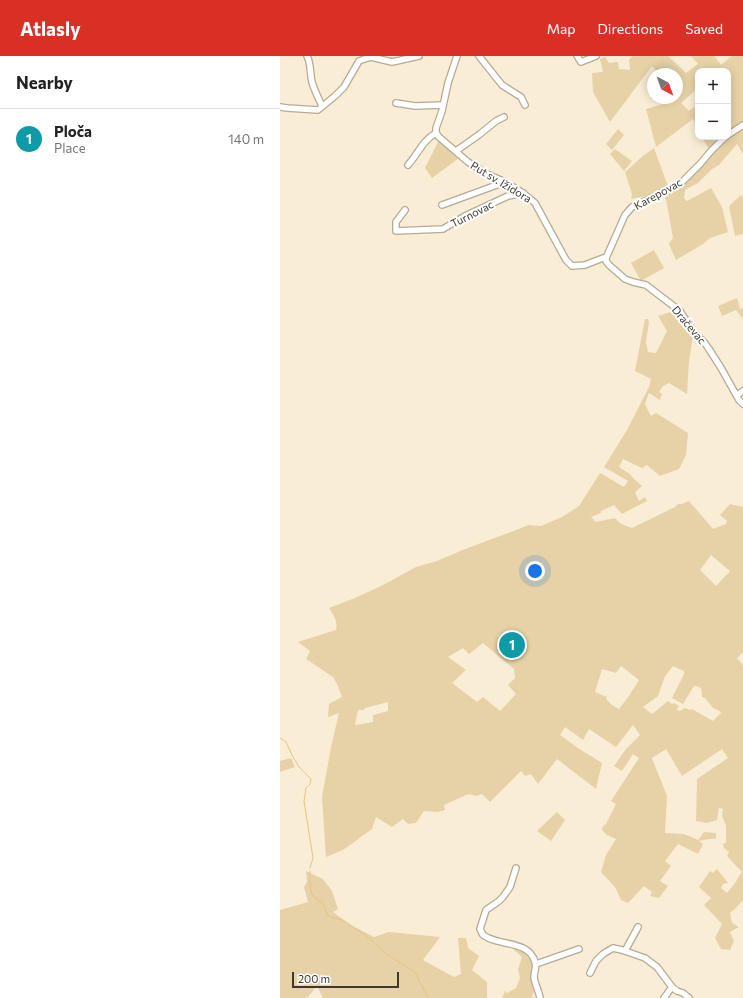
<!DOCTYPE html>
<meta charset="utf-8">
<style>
:root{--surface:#fff;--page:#f2f2f2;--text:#222;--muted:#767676;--line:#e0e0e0;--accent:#d93025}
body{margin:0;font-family:Commissioner,sans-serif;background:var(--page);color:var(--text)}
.controls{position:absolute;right:12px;top:12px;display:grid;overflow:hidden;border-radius:8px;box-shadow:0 2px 10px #0003}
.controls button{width:36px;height:36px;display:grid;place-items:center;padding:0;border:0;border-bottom:1px solid var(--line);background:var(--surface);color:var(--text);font:20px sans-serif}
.compass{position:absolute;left:367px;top:12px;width:36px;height:36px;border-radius:50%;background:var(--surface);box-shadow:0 2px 10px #0003;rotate:139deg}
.scale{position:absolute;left:12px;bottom:10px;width:107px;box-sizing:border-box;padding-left:4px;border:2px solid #3e3930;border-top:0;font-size:11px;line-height:14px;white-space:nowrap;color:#3e3930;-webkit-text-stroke:3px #fff;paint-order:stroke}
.you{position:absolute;left:255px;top:515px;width:14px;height:14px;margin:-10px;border:3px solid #fff;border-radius:50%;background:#1a73e8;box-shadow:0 0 0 6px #1a73e833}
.badge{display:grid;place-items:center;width:26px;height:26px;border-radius:50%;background:var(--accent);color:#fff;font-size:13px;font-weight:700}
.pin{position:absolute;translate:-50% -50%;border:2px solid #fff;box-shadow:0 1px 4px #0006}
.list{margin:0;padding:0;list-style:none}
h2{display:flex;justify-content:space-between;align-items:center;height:52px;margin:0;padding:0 16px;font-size:17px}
h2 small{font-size:13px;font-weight:400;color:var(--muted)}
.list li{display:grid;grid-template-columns:26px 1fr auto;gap:12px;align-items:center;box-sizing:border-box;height:60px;padding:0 16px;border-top:1px solid var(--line)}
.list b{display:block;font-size:15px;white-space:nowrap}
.list p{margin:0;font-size:13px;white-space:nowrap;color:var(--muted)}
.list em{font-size:13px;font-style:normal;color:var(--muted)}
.map{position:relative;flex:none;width:463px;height:942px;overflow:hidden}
header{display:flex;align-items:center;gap:24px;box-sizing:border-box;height:56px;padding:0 20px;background:var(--accent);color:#fff}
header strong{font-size:19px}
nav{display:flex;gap:22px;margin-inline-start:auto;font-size:14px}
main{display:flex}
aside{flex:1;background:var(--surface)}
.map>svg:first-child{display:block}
</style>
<header>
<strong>Atlasly</strong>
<nav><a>Map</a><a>Directions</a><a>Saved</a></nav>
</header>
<main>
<aside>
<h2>Nearby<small></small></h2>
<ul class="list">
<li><span class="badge" style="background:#0f9aa8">1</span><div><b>Ploča</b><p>Place</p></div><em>140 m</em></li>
</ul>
</aside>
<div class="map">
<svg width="463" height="942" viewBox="0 0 463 942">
<rect width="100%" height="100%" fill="#f9edd6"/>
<!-- green -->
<g fill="#e7d2a7" fill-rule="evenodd">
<path d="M352,0H388L406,17L418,8L411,0H434L441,9L452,0H463V67L448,76V15H440V14L438,15H418V32L401,47L409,55L418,48V72L413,63L376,91L366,53L386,47V42H397V18H379L372,10L330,66L313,36L312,17L323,16L320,3L325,1L329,7L338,6L339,13L350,14L349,4Z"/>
<path d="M463,71V88L462,89L463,90V98L457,88L439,109L432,113L418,127L405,134L404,142L407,145L431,132L442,151L448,176L430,182L423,188L396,204L389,188L393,182L386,143L383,139L411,120L421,111L426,104L446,82Z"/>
<path d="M338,73L344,79L332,94L326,88Z"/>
<path d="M422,81H439L437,83L429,93Z"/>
<path d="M159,84L179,102L152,122L145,112Z"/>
<path d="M374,92L388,130L376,138L351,143L352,138L345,116L364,99Z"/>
<path d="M335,93L352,105L344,115L330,98Z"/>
<path d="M461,139L463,143V178L455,180L449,150Z"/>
<path d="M374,194L384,212L361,225L351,207Z"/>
<path d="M457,242L460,253L463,252V263L456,254L442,260L438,250Z"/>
<path d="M394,255L399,257L413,280L409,305L407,338L389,327L383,330L379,336L382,338L380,344L369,337L365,348L371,360L376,357L408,377L406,399L399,413L380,420L367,409L362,412L343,403L339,411L350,418L354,423L362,430L355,436L359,445L365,441L367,445L342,458L334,449L321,455V457L311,461L316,466L335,462C339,468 346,470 352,472L395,451L398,448H402L409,445L433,473L446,468L447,465L440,459L450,448L463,451V596L457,602L463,609V844L456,852L450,857L452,867L459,871L450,876L454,885L450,894L441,893L435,882L442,868L424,849L431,842L419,831L430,815L433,817L437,813L448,827L443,828L441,832L447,837L455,827L462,816L447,800L449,796L444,792L443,788L446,787V770L442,760L443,753L439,752L437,764L427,767L416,765L417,723L448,702L442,693L402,720L386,693L372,702L387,740L385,777L404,778L418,784L424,776L436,777V783C430,782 425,784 419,785L423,788L418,798L398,788L385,805L391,810L380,825L388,830L379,842L370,840L372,836L364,830L348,847L341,844L335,831L321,816L326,799L336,783L327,779L322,774L323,770L326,768L336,748L331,745L359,702L353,698L342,715L334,710L346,693L360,679L353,669L336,691L309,673L303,684L285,671L280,679L298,692L322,707L316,733L277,703L258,728L251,718L245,720L241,715L210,746L202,738L196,740L188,738L164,749L165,754L158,756L144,755L136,767L128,768L123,763L112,771L96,761L92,773L63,794L46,801L42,741L51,691L59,657L48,661L49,648L62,641L58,630L53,621L26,603L30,595L18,586L56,574C58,565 54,560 49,552L75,542L101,530L136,511L157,505L185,493L249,469L261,470L282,461L299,450L320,417L344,431L348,425L324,411L347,374L369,331L371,323L355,315L365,263H368L369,266L366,286L368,296L376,297L387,275L378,260ZM431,499L450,515L436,530L420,514ZM203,587L234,613L235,622L228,629L236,638L220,655L203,641L197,646L172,627L186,614L168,601L183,592L189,598ZM341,610L359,624L349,640L339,653L332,649L326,643L327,641L315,636L322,613L336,617ZM393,610L404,615V618L392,642L403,648L414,630C422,630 422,634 422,641L425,642L433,652L440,655L441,657L433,665L412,653L410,654L405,652L400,655L397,654V653L399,650L394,647L392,648L388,645L372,658L363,651L378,640L385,620ZM108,646V655L93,659V666L75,669L78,654H84L85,652Z"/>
<path d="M11,702L15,711L0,716V705Z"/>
<path d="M277,756L285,764L271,785L257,775Z"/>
<path d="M26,815L43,823L52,835L58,853L53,856L71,869L94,881L109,876L160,881L143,904L174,921L181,918L178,882H186L188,892L199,900L192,914L207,926V942H43L37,930L27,942H0V854L28,846L24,831L27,826Z"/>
<path d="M232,892L243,896L253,907L251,924L254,934L252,942H222L225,935L227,937L236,932L240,922L238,913L242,901Z"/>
</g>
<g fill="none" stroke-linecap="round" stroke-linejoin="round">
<!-- stream -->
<g stroke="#e4c585" stroke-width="1">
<path d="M0,682L6,686L12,699L19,711L31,723L30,728L26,732L24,745L33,802L30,812"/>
<path d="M30,815V831L32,839L40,845L43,848L47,858L50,861L62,864L74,872L84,878L109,900L135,916L148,942"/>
</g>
<defs>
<g id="minor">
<path d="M27,0C31,7 30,18 32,26C34,34 39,43 42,50"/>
<path d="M177,0L168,27L162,55L156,72V77L159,81L188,106L207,118L225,126L243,137L255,147L286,204L292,210L305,209L323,202H326"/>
<path d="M199,0L222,29L241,41L245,49"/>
<path d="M297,0L301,6L316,0"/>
<path d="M116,47L135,50L163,49"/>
<path d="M0,51L7,52L38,54L55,40L64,31L79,5L87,2L91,1L112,6L139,0"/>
<path d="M448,79L463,69"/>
<path d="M445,81L431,95L420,108L401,127L376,140L352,151L345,159L326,202V205L329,209L345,223L353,226L366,229L400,255L413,275L417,280L424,286L429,293L441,312L459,344L463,348"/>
<path d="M176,95L200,78L216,65L224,61"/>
<path d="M128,109C138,98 143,84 156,77"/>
<path d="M162,149L225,126"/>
<path d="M125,154L116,166V175L163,173L185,160L228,140L243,137"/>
<path d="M457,339L463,335"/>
<path d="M236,812L230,831L223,841L219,845L206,854L200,873L203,879C206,881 210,883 214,884C229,889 250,888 255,906C257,911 254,916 254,921C255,929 259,935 260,942"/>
<path d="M345,895L358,871"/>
<path d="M256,908L299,893"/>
<path d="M310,917L316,905L323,898L333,892L342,894L365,902L377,911L392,931L397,935L403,937L409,942"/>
<path d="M384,942L392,931"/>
</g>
</defs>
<!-- minor casing -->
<use href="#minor" stroke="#b5aa94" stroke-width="8"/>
<!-- minor -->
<use href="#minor" stroke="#fff" stroke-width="5.5"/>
</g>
<g text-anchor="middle" stroke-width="4" stroke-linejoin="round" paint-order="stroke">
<!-- street labels -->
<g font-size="11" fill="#3e3930" stroke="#fff">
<text transform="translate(221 126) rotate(31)" y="4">Put sv. Ižidora</text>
<text transform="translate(378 138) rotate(-29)" y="4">Karepovac</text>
<text transform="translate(192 158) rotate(-27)" y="4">Turnovac</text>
<text transform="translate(409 269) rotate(50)" y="4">Dračevac</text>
</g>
</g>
</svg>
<div class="controls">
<button>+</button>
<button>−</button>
</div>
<svg class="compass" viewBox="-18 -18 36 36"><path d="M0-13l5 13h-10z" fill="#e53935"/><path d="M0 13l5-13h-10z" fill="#767676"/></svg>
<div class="scale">200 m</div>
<div class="you"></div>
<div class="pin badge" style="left:232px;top:589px;background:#0f9aa8">1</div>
</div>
</main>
